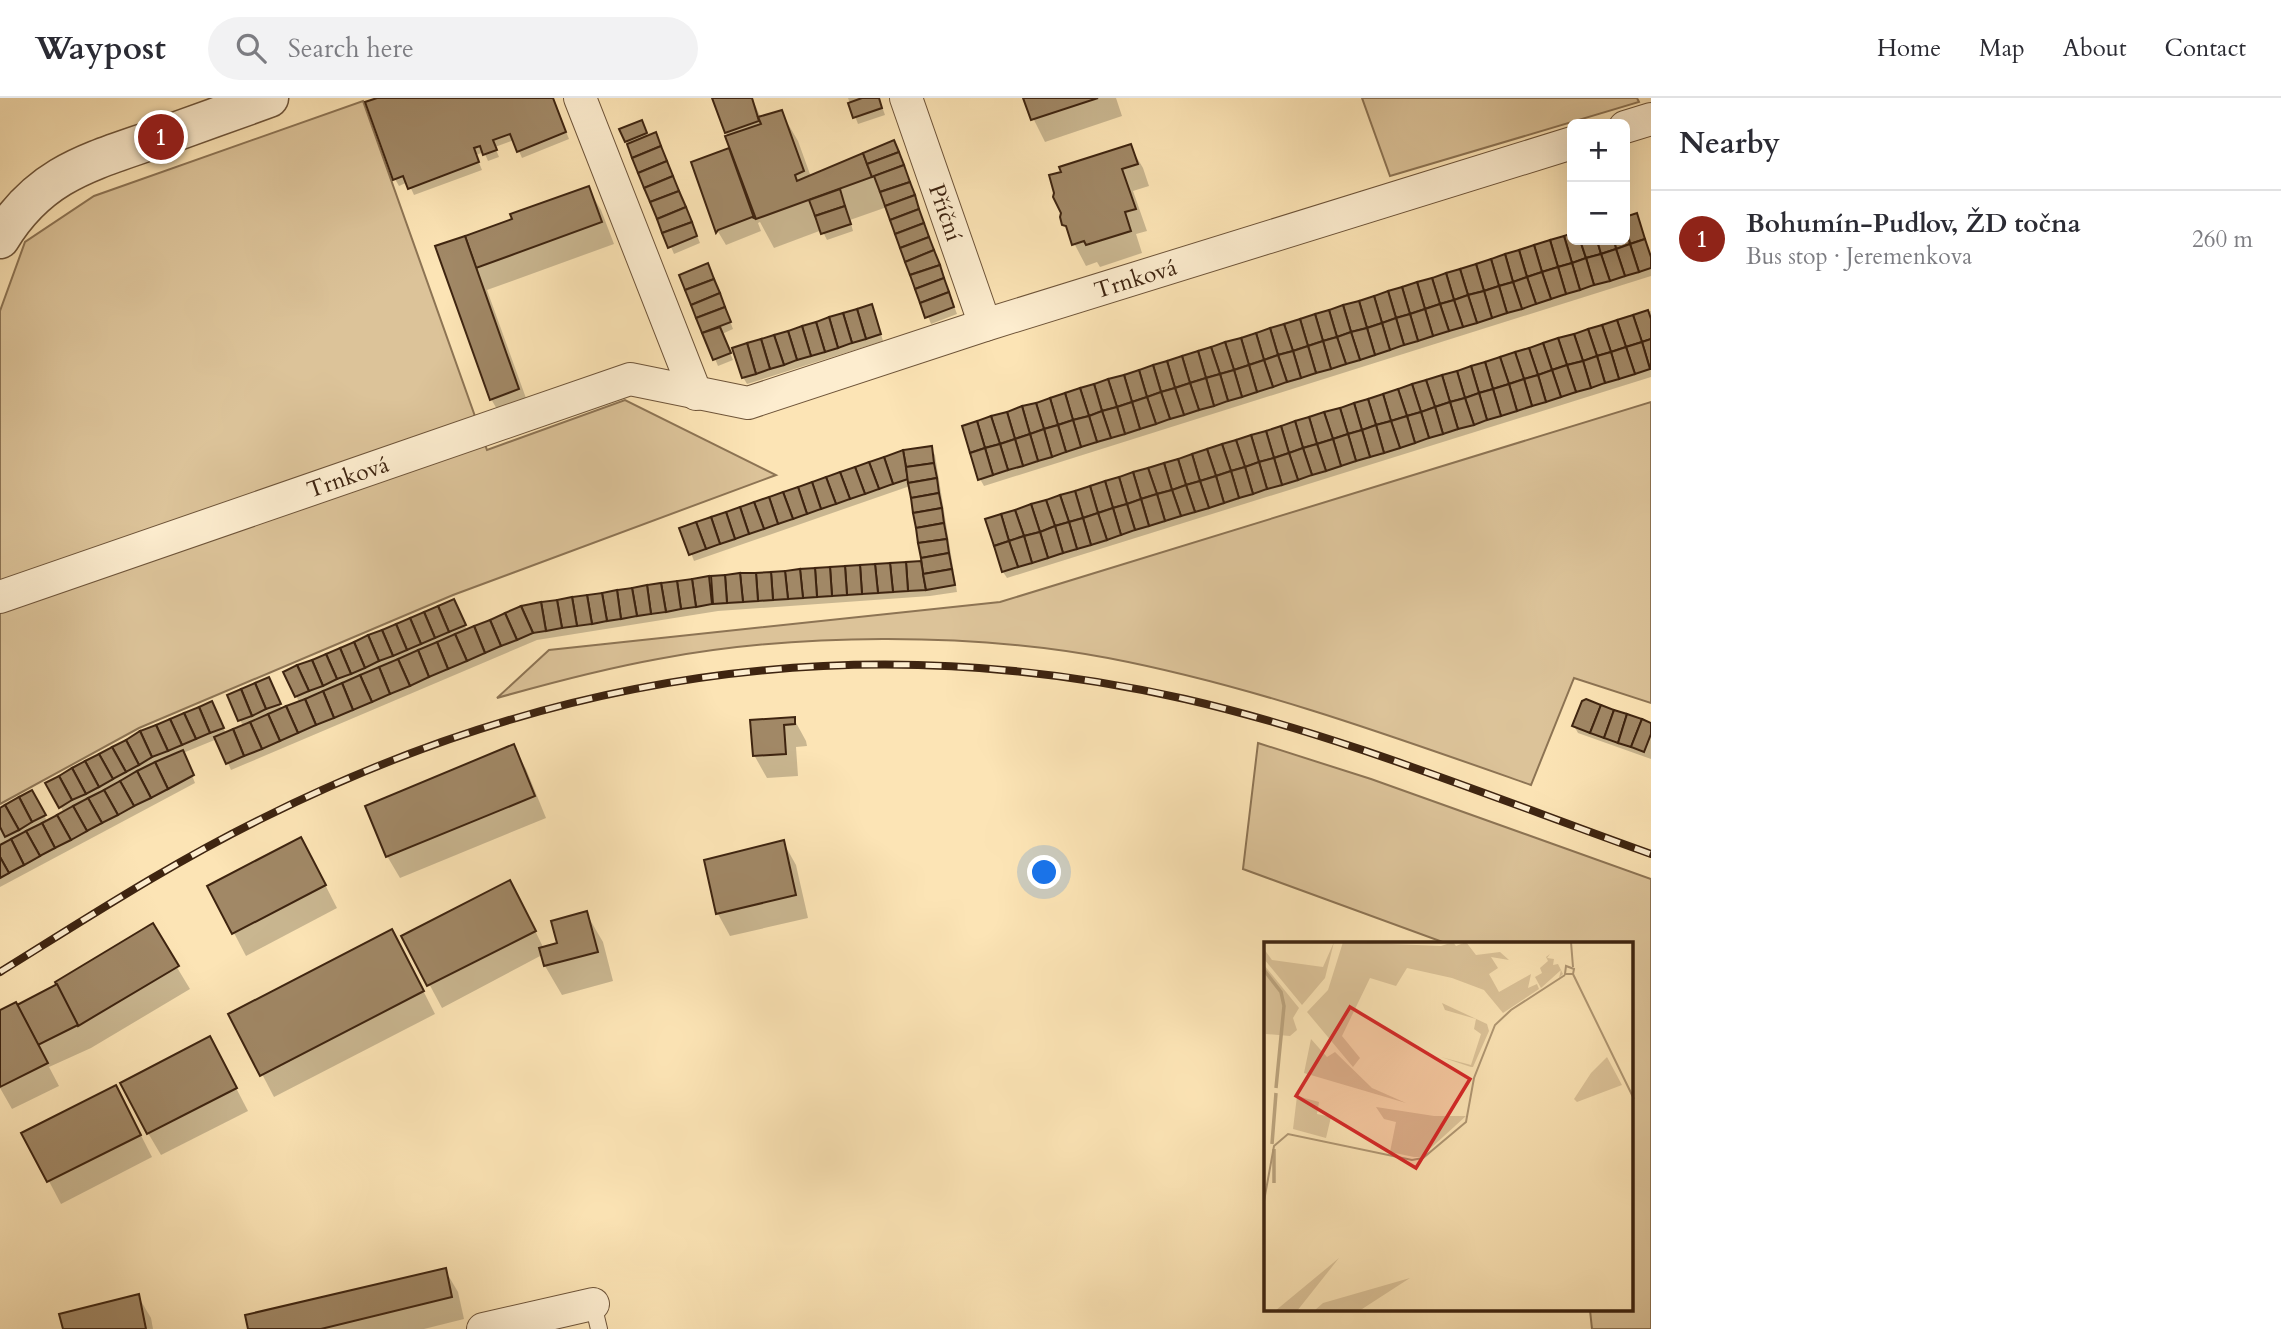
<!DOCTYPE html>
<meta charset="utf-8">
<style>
:root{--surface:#fff;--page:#f2f2f3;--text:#2b2b33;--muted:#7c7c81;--line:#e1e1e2;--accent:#8f2418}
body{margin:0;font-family:Cardo,serif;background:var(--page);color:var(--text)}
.controls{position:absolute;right:21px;top:21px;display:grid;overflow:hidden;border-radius:10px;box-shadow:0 7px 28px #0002}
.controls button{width:63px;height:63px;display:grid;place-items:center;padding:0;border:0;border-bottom:2px solid var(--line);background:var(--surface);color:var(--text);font:35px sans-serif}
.you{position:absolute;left:1045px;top:775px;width:24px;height:24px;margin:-18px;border:5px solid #fff;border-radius:50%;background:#1a73e8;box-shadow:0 0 0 10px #1a73e833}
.badge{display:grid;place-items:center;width:46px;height:46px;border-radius:50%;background:var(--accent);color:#fff;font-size:23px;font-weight:700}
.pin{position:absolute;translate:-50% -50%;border:4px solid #fff;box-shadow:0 2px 7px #0006}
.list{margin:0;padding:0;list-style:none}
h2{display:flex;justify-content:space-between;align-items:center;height:91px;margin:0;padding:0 28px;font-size:30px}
h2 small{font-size:23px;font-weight:400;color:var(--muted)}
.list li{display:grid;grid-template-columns:46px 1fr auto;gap:21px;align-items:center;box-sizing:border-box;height:98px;padding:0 28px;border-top:2px solid var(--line)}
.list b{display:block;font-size:26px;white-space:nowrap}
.list p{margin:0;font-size:23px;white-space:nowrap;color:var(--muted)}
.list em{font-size:23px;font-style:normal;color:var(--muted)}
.icon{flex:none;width:38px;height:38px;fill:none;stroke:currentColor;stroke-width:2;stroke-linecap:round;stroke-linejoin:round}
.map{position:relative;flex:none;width:1651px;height:1231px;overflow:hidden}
header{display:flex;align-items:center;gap:42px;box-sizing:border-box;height:98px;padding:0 35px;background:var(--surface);border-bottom:2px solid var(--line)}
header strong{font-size:33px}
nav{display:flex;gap:38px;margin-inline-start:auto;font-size:24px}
.search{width:490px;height:63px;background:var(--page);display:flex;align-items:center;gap:18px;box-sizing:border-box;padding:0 24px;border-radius:38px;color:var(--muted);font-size:26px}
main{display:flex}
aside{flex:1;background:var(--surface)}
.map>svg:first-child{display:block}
</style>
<header>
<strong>Waypost</strong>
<div class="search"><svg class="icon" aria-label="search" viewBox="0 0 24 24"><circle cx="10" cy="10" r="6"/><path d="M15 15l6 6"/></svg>Search here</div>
<nav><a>Home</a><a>Map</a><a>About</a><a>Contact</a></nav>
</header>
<main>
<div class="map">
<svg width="1651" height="1231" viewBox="0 0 1651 1231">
<rect width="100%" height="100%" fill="#fce4b5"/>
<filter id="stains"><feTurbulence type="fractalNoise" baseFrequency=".00286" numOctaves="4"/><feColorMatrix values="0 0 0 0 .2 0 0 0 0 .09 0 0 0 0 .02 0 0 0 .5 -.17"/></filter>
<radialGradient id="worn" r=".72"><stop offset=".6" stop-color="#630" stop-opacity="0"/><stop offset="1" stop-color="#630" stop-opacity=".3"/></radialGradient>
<!-- green -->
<g fill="#dcc399" stroke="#8d7454" stroke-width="2">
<path d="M1362,0H1637L1639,4L1390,78Z"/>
<path d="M363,3L487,352L625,302L776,377L453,497L139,630L0,706V213L25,144L94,98Z"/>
<path d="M1651,304V605L1574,580L1531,687C1392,638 1254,588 1108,560C971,534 794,535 658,561C603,571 550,585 497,600L549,552L1000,504Z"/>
<path d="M1258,645L1371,681L1651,781V1231H1592L1590,1212H1632V846H1448L1243,771Z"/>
</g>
<!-- shadow -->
<g fill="#0003">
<path d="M382,0H553L569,41L522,60L514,42L495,49L499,59L488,63L484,54L476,57L482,72L414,97L408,84L399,88L395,81Z"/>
<path d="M714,0H752L761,20L781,14L798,43L811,79L897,51L957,216L931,226L887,109L850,122L853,133L827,142L822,132L774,150L760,124L758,125L761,133L726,147L717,132L728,52L734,63L736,62Z"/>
<path d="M848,0H879L885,17L858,26Z"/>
<path d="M1023,0H1116L1122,18L1045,44Z"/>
<path d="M645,31L648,39L659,43L700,145L674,156L626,43Z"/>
<path d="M1130,48L1143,70L1149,88L1133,93L1147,133L1136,136L1142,155L1100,169L1097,164L1086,168L1064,126Z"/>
<path d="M588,90L601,112L614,146L487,192L531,314L504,323L491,301L438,150L515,122Z"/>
<path d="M1636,117L1651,158V178L984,388L980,381L964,329L1572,137V142H1625V120Z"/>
<path d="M711,174L733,231L722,236L733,262L718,268L681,178Z"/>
<path d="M1651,213V279L1007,480L1003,474L987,422Z"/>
<path d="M875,215L883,243L747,286L743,279Z"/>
<path d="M931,350L935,357L957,494L930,498L718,513L537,542L231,672L217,641L183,655L195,685L0,789V712L32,694L47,723L64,715L48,686L216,612L226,636L243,628L229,598L272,588L282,612L299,604L285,574L458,509L467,533L708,480L712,487V479L923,464L910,388L694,463L682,431L904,354Z"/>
<path d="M794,621L806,643L807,648L796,649L798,678L767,680L754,657L752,624Z"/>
<path d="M1651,627V661L1578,635L1574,628Z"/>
<path d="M513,649L526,671L546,720L400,780L387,758Z"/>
<path d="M783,744L796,767L808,820L730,838L718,816Z"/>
<path d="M313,763L337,810L246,858L210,789Z"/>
<path d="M522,806L544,851L559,846L586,815L603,844L613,883L562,897L545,868L542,857L442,910L404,839Z"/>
<path d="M152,828L190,891L91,950L49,969L59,988L12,1011L0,990V914L17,909L59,887Z"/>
<path d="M404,855L435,916L274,999L231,917Z"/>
<path d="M222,963L248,1013L161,1057L148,1035Z"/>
<path d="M128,1012L152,1059L61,1106L24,1036Z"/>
<path d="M445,1172L458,1194L464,1221L424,1231H250Z"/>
<path d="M138,1198L151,1220L153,1231H65Z"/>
</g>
<!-- building -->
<g fill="#a18866" stroke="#3e2410" stroke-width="2">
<path d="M377,0H553L566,34L517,54L510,36L493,42L497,52L483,57L480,48L474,50L479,64L408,91L403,78L393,82L365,4Z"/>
<path d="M712,0H752L759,23L725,35Z"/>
<path d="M862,0H879L882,10L853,20L848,5Z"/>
<path d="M1023,0H1098L1031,22Z"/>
<path d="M782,12L804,73L795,77L797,83L863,55L872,79L756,121L725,38L761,26L758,19Z"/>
<path d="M642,22L647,35L625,44L619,31Z"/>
<path d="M656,34L661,48L632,60L627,46Z"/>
<path d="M894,42L899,54L867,66L863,55Z"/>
<path d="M1131,46L1138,66L1122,71L1136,111L1125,114L1131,133L1086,147L1084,143L1072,147L1066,128L1062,127L1060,119L1061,115L1053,99L1054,95L1049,77L1061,74L1059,69Z"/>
<path d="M661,48L667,63L638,75L632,60Z"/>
<path d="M729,50L754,120L752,119L718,132L716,135L691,64Z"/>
<path d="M899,54L904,67L872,79L867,66Z"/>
<path d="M667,63L673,78L644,90L638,75Z"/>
<path d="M904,67L910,84L880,94L874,78Z"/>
<path d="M673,78L679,93L650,104L644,90Z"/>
<path d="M910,84L915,97L885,108L880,94Z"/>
<path d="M589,88L602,124L476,170L465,138L512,121L510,116Z"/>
<path d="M840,91L845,108L815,118L809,102Z"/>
<path d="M679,93L686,109L657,121L650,104Z"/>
<path d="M915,97L919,111L890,122L885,108Z"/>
<path d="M845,108L851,126L821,136L815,118Z"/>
<path d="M686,109L692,124L662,135L657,121Z"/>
<path d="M919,111L924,125L895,136L890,122Z"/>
<path d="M1637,115L1645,141L1630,146L1625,119Z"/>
<path d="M692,124L697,138L668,150L662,135Z"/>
<path d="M924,125L929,139L900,150L895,136Z"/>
<path d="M1625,128L1630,146L1616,151L1614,142H1625Z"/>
<path d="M1572,135V142H1580L1586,160L1572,165L1564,138Z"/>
<path d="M465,138L519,291L490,302L435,148Z"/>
<path d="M1564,138L1572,165L1558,169L1550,142Z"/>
<path d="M929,139L934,152L905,164L900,150Z"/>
<path d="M1645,141L1651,159V170L1639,174L1630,146Z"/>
<path d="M1550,142L1558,169L1542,174L1534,147Z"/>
<path d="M1580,142H1597L1601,156L1586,160Z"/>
<path d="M1597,142H1614L1616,151L1601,156Z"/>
<path d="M1630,146L1639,174L1625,178L1616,151Z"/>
<path d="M1534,147L1542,174L1527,179L1519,152Z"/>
<path d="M1616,151L1625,178L1610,183L1601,156Z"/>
<path d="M934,152L940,167L910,177L905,164Z"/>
<path d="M1519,152L1527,179L1513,184L1505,156Z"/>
<path d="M1505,156L1513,184L1499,188L1491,161Z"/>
<path d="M1601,156L1610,183L1594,187L1586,160Z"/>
<path d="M1586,160L1594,187L1580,192L1572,165Z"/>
<path d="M1491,161L1499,188L1484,193L1476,166Z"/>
<path d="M708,165L714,181L685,192L679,177Z"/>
<path d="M1572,165L1580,192L1566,196L1558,169Z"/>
<path d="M1476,166L1484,193L1468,197L1460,171Z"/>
<path d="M940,167L944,180L915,191L910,177Z"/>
<path d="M1558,169L1566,196L1551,201L1542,174Z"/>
<path d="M1460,171L1468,197L1454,202L1446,175Z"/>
<path d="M1542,174L1551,201L1536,206L1527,179Z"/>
<path d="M1446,175L1454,202L1440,206L1432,180Z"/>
<path d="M1527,179L1536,206L1522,211L1513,184Z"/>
<path d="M944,180L949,194L920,205L915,191Z"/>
<path d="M1432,180L1440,206L1425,211L1417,184Z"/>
<path d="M714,181L720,195L691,207L685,192Z"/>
<path d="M1417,184L1425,211L1410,216L1402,189Z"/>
<path d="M1513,184L1522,211L1507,215L1499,188Z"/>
<path d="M1499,188L1507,215L1492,220L1484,193Z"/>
<path d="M1402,189L1410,216L1396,220L1388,193Z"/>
<path d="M1388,193L1396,220L1382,225L1374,198Z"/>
<path d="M1484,193L1492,220L1477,225L1468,197Z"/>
<path d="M949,194L954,209L925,220L920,205Z"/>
<path d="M720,195L725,209L696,220L691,207Z"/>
<path d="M1468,197L1477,225L1463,229L1454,202Z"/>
<path d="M1374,198L1382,225L1367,230L1359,203Z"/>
<path d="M1454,202L1463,229L1449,233L1440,206Z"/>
<path d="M1359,203L1367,230L1351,234L1343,207Z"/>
<path d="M872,206L881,236L866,241L857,211Z"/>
<path d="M1440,206L1449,233L1433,238L1425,211Z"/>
<path d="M1343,207L1351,234L1337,239L1329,212Z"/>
<path d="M725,209L731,224L702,235L696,220Z"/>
<path d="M857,211L866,241L852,245L843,215Z"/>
<path d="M1425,211L1433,238L1418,243L1410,216Z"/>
<path d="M1329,212L1337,239L1323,243L1315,216Z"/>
<path d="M1648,212L1651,221V241L1642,244L1633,217Z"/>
<path d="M843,215L852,245L838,250L829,219Z"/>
<path d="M1315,216L1323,243L1308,248L1300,221Z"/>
<path d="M1410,216L1418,243L1404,247L1396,220Z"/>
<path d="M1633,217L1642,244L1626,249L1617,222Z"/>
<path d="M829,219L838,250L825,254L816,224Z"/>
<path d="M1396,220L1404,247L1390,252L1382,225Z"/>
<path d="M1300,221L1308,248L1293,253L1284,226Z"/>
<path d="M1617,222L1626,249L1611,254L1602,227Z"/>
<path d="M816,224L825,254L811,258L802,228Z"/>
<path d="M1382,225L1390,252L1375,257L1367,230Z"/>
<path d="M1284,226L1293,253L1278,257L1270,230Z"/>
<path d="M1602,227L1611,254L1597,258L1588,231Z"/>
<path d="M802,228L811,258L797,262L788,233Z"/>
<path d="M720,229L731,255L713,262L702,235Z"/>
<path d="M1270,230L1278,257L1264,262L1256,235Z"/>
<path d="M1367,230L1375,257L1360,262L1351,234Z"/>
<path d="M1588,231L1597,258L1583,263L1574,236Z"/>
<path d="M788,233L797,262L784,267L774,237Z"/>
<path d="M1351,234L1360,262L1346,266L1337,239Z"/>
<path d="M1256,235L1264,262L1249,267L1241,240Z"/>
<path d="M1574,236L1583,263L1567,267L1558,240Z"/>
<path d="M774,237L784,267L770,271L761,241Z"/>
<path d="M1337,239L1346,266L1331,271L1323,243Z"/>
<path d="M1241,240L1249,267L1234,272L1225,244Z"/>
<path d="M1558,240L1567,267L1552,272L1543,245Z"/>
<path d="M761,241L770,271L756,276L747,245Z"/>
<path d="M1651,241V271H1650L1642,244Z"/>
<path d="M1323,243L1331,271L1316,275L1308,248Z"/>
<path d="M1225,244L1234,272L1220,276L1211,249Z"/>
<path d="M1642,244L1650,271L1635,276L1626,249Z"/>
<path d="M747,245L756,276L742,280L732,250Z"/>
<path d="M1543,245L1552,272L1538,277L1529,250Z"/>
<path d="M1308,248L1316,275L1301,280L1293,253Z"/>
<path d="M1211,249L1220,276L1206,280L1198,253Z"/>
<path d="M1626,249L1635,276L1619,281L1611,254Z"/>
<path d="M1529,250L1538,277L1524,281L1515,254Z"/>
<path d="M1198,253L1206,280L1190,285L1182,258Z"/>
<path d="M1293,253L1301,280L1287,284L1278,257Z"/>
<path d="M1515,254L1524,281L1509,286L1500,259Z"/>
<path d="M1611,254L1619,281L1605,285L1597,258Z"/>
<path d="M1278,257L1287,284L1273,289L1264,262Z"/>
<path d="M1182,258L1190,285L1175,290L1167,263Z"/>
<path d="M1597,258L1605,285L1591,290L1583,263Z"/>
<path d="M1500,259L1509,286L1493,291L1485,264Z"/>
<path d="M1264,262L1273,289L1257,294L1249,267Z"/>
<path d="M1167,263L1175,290L1161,294L1153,267Z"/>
<path d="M1583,263L1591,290L1576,294L1567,267Z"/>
<path d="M1485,264L1493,291L1479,295L1471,268Z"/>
<path d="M1153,267L1161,294L1147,299L1139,272Z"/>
<path d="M1249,267L1257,294L1242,299L1234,272Z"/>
<path d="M1567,267L1576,294L1561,299L1552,272Z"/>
<path d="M1471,268L1479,295L1465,300L1457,273Z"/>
<path d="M1139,272L1147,299L1132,304L1124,277Z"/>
<path d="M1234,272L1242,299L1228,303L1220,276Z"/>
<path d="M1552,272L1561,299L1546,304L1538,277Z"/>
<path d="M1457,273L1465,300L1450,304L1442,277Z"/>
<path d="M1220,276L1228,303L1214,308L1206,280Z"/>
<path d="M1124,277L1132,304L1117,309L1108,281Z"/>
<path d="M1442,277L1450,304L1435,309L1426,282Z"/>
<path d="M1538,277L1546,304L1532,308L1524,281Z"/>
<path d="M1206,280L1214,308L1199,312L1190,285Z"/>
<path d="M1108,281L1117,309L1102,313L1094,286Z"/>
<path d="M1524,281L1532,308L1517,313L1509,286Z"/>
<path d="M1426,282L1435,309L1421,314L1412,286Z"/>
<path d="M1190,285L1199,312L1184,317L1175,290Z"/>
<path d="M1094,286L1102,313L1089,318L1080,290Z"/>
<path d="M1412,286L1421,314L1407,318L1398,291Z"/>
<path d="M1509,286L1517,313L1501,318L1493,291Z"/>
<path d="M1080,290L1089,318L1073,322L1065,295Z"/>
<path d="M1175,290L1184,317L1170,321L1161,294Z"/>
<path d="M1398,291L1407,318L1391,323L1383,296Z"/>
<path d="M1493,291L1501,318L1487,322L1479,295Z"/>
<path d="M1161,294L1170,321L1156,326L1147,299Z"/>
<path d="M1065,295L1073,322L1058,327L1050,300Z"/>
<path d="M1479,295L1487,322L1474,327L1465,300Z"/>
<path d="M1383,296L1391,323L1376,327L1368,301Z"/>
<path d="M1147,299L1156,326L1140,331L1132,304Z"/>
<path d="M1050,300L1058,327L1044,331L1036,305Z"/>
<path d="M1465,300L1474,327L1458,331L1450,304Z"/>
<path d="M1368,301L1376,327L1362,332L1354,305Z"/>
<path d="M1132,304L1140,331L1125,336L1117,309Z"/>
<path d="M1450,304L1458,331L1443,336L1435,309Z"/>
<path d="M1036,305L1044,331L1030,336L1022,308Z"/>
<path d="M1354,305L1362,332L1348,336L1340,310Z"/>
<path d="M1022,308L1030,336L1015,341L1007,314Z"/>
<path d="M1117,309L1125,336L1111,340L1102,313Z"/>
<path d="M1435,309L1443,336L1429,340L1421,314Z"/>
<path d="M1340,310L1348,336L1333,341L1324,314Z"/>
<path d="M1102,313L1111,340L1097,344L1089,318Z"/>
<path d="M1007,314L1015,341L1000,346L991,318Z"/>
<path d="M1324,314L1333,341L1317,346L1309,319Z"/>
<path d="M1421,314L1429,340L1415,345L1407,318Z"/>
<path d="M991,318L1000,346L985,350L977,323Z"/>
<path d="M1089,318L1097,344L1081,349L1073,322Z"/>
<path d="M1407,318L1415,345L1400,350L1391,323Z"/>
<path d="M1309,319L1317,346L1303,350L1295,323Z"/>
<path d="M1073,322L1081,349L1066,354L1058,327Z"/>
<path d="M977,323L985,350L970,355L962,328Z"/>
<path d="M1295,323L1303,350L1289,355L1281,328Z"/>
<path d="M1391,323L1400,350L1384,355L1376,327Z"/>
<path d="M1058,327L1066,354L1052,359L1044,331Z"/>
<path d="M1376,327L1384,355L1370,359L1362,332Z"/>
<path d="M1281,328L1289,355L1274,360L1266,333Z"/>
<path d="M1044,331L1052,359L1038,363L1030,336Z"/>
<path d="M1362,332L1370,359L1356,363L1348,336Z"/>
<path d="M1266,333L1274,360L1259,364L1251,337Z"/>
<path d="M1030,336L1038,363L1023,368L1015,341Z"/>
<path d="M1348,336L1356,363L1341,368L1333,341Z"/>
<path d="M1251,337L1259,364L1245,369L1236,342Z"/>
<path d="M1015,341L1023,368L1008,372L1000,346Z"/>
<path d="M1333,341L1341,368L1326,373L1317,346Z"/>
<path d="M1236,342L1245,369L1231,373L1222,346Z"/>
<path d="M1000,346L1008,372L993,377L985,350Z"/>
<path d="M1222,346L1231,373L1216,378L1207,351Z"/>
<path d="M1317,346L1326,373L1312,377L1303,350Z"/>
<path d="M932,348L934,365L906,369L903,352Z"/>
<path d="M985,350L993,377L978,382L970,355Z"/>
<path d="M1303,350L1312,377L1298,382L1289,355Z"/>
<path d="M1207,351L1216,378L1200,383L1192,356Z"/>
<path d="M903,352L908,381L893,386L884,359Z"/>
<path d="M1289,355L1298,382L1282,387L1274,360Z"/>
<path d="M1192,356L1200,383L1186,387L1178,361Z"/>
<path d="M884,359L893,386L879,391L869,364Z"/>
<path d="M1274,360L1282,387L1267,391L1259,364Z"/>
<path d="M1178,361L1186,387L1172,392L1164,365Z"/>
<path d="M869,364L879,391L865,396L855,369Z"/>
<path d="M1259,364L1267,391L1253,396L1245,369Z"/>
<path d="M934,365L937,380L908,385L906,369Z"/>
<path d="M1164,365L1172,392L1157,396L1148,370Z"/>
<path d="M855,369L865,396L850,401L840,374Z"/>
<path d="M1245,369L1253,396L1239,400L1231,373Z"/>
<path d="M1148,370L1157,396L1141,401L1133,374Z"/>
<path d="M1231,373L1239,400L1224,405L1216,378Z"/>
<path d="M840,374L850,401L836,406L826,379Z"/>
<path d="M1133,374L1141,401L1127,406L1119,379Z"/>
<path d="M1216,378L1224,405L1209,410L1200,383Z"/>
<path d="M826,379L836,406L821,411L812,384Z"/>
<path d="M1119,379L1127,406L1113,410L1105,383Z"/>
<path d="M937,380L939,395L911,400L908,385Z"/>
<path d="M1105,383L1113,410L1098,415L1090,388Z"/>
<path d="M1200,383L1209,410L1195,414L1186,387Z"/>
<path d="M812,384L821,411L807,416L798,389Z"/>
<path d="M1186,387L1195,414L1181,418L1172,392Z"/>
<path d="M1090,388L1098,415L1083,420L1075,393Z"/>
<path d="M798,389L807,416L793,421L783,394Z"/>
<path d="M1172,392L1181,418L1165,423L1157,396Z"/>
<path d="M1075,393L1083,420L1069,424L1060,397Z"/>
<path d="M783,394L793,421L778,426L769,399Z"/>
<path d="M939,395L942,410L913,415L911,400Z"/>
<path d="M1157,396L1165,423L1149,428L1141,401Z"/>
<path d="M1060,397L1069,424L1055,428L1046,402Z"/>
<path d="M769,399L778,426L764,431L754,404Z"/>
<path d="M1141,401L1149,428L1135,432L1127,406Z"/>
<path d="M1046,402L1055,428L1040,434L1031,406Z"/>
<path d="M754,404L764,431L749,436L740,409Z"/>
<path d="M1031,406L1040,434L1024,438L1015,412Z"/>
<path d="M1127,406L1135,432L1121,437L1113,410Z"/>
<path d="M740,409L749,436L735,441L726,414Z"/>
<path d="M942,410L944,425L916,430L913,415Z"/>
<path d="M1113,410L1121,437L1107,442L1098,415Z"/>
<path d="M1015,412L1024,438L1009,443L1001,416Z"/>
<path d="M726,414L735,441L720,446L711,419Z"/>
<path d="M1098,415L1107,442L1091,447L1083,420Z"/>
<path d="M1001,416L1009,443L994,448L985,421Z"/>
<path d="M711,419L720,446L706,451L696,424Z"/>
<path d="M1083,420L1091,447L1077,451L1069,424Z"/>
<path d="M696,424L706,451L689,457L679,430Z"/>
<path d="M1069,424L1077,451L1063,455L1055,428Z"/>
<path d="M944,425L947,441L918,445L916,430Z"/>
<path d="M1055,428L1063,455L1048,460L1040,434Z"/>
<path d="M1040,434L1048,460L1032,465L1024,438Z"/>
<path d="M1024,438L1032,465L1018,469L1009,443Z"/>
<path d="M947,441L949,455L921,460L918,445Z"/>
<path d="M1009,443L1018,469L1002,474L994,448Z"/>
<path d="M949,455L952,471L923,476L921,460Z"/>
<path d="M921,463L926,492L908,493L906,464Z"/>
<path d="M906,464L908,493L893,494L890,465Z"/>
<path d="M890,465L893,494L878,495L875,466Z"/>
<path d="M875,466L878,495L862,496L860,467Z"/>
<path d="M860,467L862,496L847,497L845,468Z"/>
<path d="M845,468L847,497L832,498L830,469Z"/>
<path d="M830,469L832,498L817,499L815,470Z"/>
<path d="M815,470L817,499L803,500L800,471Z"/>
<path d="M800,471L803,500L788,501L785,473Z"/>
<path d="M952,471L955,487L926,492L923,476Z"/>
<path d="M785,473L788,501L773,502L771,474Z"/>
<path d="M771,474L773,502L758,503L756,475Z"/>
<path d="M740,475H756L758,503L743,504Z"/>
<path d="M740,475L743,504L727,505L725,477Z"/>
<path d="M725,477L727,505L713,506L711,478Z"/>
<path d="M709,478L712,506L696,509L692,481Z"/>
<path d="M692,481L696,509L681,511L677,483Z"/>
<path d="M677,483L681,511L666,514L661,485Z"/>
<path d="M661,485L666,514L651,516L647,487Z"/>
<path d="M647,487L651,516L637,518L632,490Z"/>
<path d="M632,490L637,518L621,521L617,492Z"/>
<path d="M617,492L621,521L607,523L602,495Z"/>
<path d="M602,495L607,523L592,526L587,497Z"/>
<path d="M587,497L592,526L577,528L572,499Z"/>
<path d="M572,499L577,528L562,530L557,502Z"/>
<path d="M454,501L466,527L449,534L438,508Z"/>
<path d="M557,502L562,530L546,533L541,504Z"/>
<path d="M541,504L546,533L533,535L521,508Z"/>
<path d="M438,508L449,534L435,540L424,514Z"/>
<path d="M521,508L533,535L517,542L505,515Z"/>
<path d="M424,514L435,540L421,546L410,520Z"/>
<path d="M505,515L517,542L501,548L490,522Z"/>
<path d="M410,520L421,546L407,552L396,526Z"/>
<path d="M490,522L501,548L485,555L474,528Z"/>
<path d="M396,526L407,552L393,558L382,532Z"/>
<path d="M474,528L485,555L467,563L455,536Z"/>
<path d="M382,532L393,558L379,563L368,537Z"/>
<path d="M455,536L467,563L448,571L437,544Z"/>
<path d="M368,537L379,563L365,570L354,544Z"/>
<path d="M354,544L365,570L351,576L340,550Z"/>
<path d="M437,544L448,571L429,579L418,552Z"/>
<path d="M340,550L351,576L337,581L326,556Z"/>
<path d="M418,552L429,579L410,588L398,561Z"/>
<path d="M326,556L337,581L323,588L312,562Z"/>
<path d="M398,561L410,588L390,596L379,569Z"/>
<path d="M312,562L323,588L309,593L297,567Z"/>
<path d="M297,567L309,593L295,599L283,574Z"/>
<path d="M379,569L390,596L372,604L360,577Z"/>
<path d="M360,577L372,604L353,612L342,585Z"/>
<path d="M269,579L281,606L266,611L255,585Z"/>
<path d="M255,585L266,611L252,618L241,591Z"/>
<path d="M342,585L353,612L334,620L323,593Z"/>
<path d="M241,591L252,618L238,623L227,597Z"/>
<path d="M323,593L334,620L316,627L305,601Z"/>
<path d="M305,601L316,627L298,635L286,608Z"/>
<path d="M1586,601L1601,607L1590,635L1572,628L1582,603Z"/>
<path d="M212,603L224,630L210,635L199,609Z"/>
<path d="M1601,607L1614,612L1604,640L1590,635Z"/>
<path d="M286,608L298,635L280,643L268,616Z"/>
<path d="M199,609L210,635L196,641L184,615Z"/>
<path d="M1614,612L1627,616L1618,645L1604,640Z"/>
<path d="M184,615L196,641L182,647L170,621Z"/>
<path d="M268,616L280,643L262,651L250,624Z"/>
<path d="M1627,616L1642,621L1631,649L1618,645Z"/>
<path d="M795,619V626L784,627L786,656L753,658L750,622Z"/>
<path d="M170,621L182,647L168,653L156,627Z"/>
<path d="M1642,621L1651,625V636L1644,654L1631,649Z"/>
<path d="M250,624L262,651L244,658L233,631Z"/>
<path d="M156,627L168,653L152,659L140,633Z"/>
<path d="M233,631L244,658L226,666L214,639Z"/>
<path d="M140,633L152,659L139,667L126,642Z"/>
<path d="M126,642L139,667L126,674L112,649Z"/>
<path d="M514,646L535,698L386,759L365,708Z"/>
<path d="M112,649L126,674L113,681L99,656Z"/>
<path d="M183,652L194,677L168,691L155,664Z"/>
<path d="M99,656L113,681L99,689L85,663Z"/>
<path d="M85,663L99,689L86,696L72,670Z"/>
<path d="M155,664L168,691L151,700L137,673Z"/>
<path d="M72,670L86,696L72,702L59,678Z"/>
<path d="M137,673L151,700L134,708L120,683Z"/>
<path d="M59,678L72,702L59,710L45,685Z"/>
<path d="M120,683L134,708L118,717L104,692Z"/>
<path d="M32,692L46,717L32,724L19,699Z"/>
<path d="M104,692L118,717L102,725L88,700Z"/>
<path d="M19,699L32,724L19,732L5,707Z"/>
<path d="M88,700L102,725L87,733L73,708Z"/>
<path d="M5,707L19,732L5,739L0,729V710Z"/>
<path d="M73,708L87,733L71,742L57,717Z"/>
<path d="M57,717L71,742L55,750L42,725Z"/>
<path d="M42,725L55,750L40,758L26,733Z"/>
<path d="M26,733L40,758L24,767L11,741Z"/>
<path d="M301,739L326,787L232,836L207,788Z"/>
<path d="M11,741L24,767L9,775L0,759V747Z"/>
<path d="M784,742L796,797L716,816L704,762Z"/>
<path d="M0,759L9,775L0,780Z"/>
<path d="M510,782L536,833L427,888L401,838Z"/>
<path d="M587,813L598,854L544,868L539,850L557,845L551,823Z"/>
<path d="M153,825L179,868L78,928L55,884Z"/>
<path d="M392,831L424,893L260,978L228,916Z"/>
<path d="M57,886L78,927L38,947L17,907Z"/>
<path d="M16,904L48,965L0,989V912Z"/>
<path d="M210,938L237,990L147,1036L120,985Z"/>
<path d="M116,987L141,1037L47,1084L21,1035Z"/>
<path d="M446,1170L452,1199L321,1231H248L245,1217Z"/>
<path d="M139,1196L146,1231H63L59,1216Z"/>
</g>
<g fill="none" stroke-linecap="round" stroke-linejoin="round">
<defs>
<path id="service" d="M593,1206L599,1231"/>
<g id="minor">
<path d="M580,0L696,296"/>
<path id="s1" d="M906,0L985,227"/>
<path d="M1625,29L1651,21"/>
<path id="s2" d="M0,499L630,281L748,305L985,227L1572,45"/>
<path d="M483,1231L593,1206"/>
</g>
<path id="tertiary" d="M0,141C40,75 90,64 158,40C195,27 232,13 269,0"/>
</defs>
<!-- service casing -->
<use href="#service" stroke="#6e5439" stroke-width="18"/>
<!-- minor casing -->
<use href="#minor" stroke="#6e5439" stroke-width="34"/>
<!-- tertiary casing -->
<use href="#tertiary" stroke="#6e5439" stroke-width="41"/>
<!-- service -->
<use href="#service" stroke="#fdedcf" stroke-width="16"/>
<!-- minor -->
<use href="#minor" stroke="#fdedcf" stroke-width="32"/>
<!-- tertiary -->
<use href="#tertiary" stroke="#fdedcf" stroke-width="38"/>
<defs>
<path id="rail" d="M0,874C87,820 173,764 265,719C558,573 865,528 1185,601C1342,637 1499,702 1651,756"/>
</defs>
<!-- rail casing -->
<use href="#rail" stroke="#3e2410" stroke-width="8"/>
<!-- rail -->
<use href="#rail" stroke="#fdedcf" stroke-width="5" stroke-dasharray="16" stroke-linecap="butt"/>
</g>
<g text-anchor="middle" stroke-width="7" stroke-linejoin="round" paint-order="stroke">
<!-- street labels -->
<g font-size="23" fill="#3e2410" stroke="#fdedcf">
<text dy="8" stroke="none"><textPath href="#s1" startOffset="121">Příční</textPath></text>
<text dy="8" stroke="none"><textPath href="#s2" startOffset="1194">Trnková</textPath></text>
<text dy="8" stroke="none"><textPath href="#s2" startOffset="368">Trnková</textPath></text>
</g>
</g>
<!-- overview -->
<g transform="translate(1264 844)">
<rect width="369" height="369" fill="#fce4b5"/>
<path d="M70,0L61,36L38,63L0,17V7L8,18L59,25ZM79,0L177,4L189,0L192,4L202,0L212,13L236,10L245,18L227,15L234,26L225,32L235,50L267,32L264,46L273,42L275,47L239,71L220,48L188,36L143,26L132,44L106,36L78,94L96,116L89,125L43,70L64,48ZM286,12L283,16L290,17L289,23L294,22L299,32L295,36L297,28L277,46L271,35L278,31L276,26L284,19L282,15ZM0,23L35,66L29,76L33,88L26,94L2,92ZM178,61L223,82L225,89L209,125H207L177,115L207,123L217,92L210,87L212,77L181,68ZM47,97L63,115L71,110L108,146L142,161L40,131ZM343,115L358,143L313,160L310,157L327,131ZM33,154L55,160L53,172L67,175L62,196L29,187ZM112,165L170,174H202L157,215H150L126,210L132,180L120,177ZM75,316L33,369H11L63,326ZM146,336L95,369H50L59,361Z" fill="#dcc399"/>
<path fill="none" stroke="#bba37d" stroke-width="3.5" d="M0,28L17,50L20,64L12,146M8,202L12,151M10,241V207"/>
<path fill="none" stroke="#b09773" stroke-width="2" d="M307,0L309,25M309,32H301L302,24L310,27L309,32L370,157M0,259L10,204L24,192L148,218L159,216L202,180L210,136L231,83L247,68L301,33"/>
<path fill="#d62828" fill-opacity="0.15" stroke="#d62828" stroke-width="3.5" d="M86,65L206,137L152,226L32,154Z"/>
<rect width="369" height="369" fill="none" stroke="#3e2410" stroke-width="3.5"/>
</g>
<rect width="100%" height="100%" filter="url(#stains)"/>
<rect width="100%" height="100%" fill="url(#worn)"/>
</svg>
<div class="controls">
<button>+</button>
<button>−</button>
</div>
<div class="you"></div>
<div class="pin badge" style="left:161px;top:39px">1</div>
</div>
<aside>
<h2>Nearby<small></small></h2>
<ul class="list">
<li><span class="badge">1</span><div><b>Bohumín-Pudlov, ŽD točna</b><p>Bus stop · Jeremenkova</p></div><em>260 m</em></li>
</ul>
</aside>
</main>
